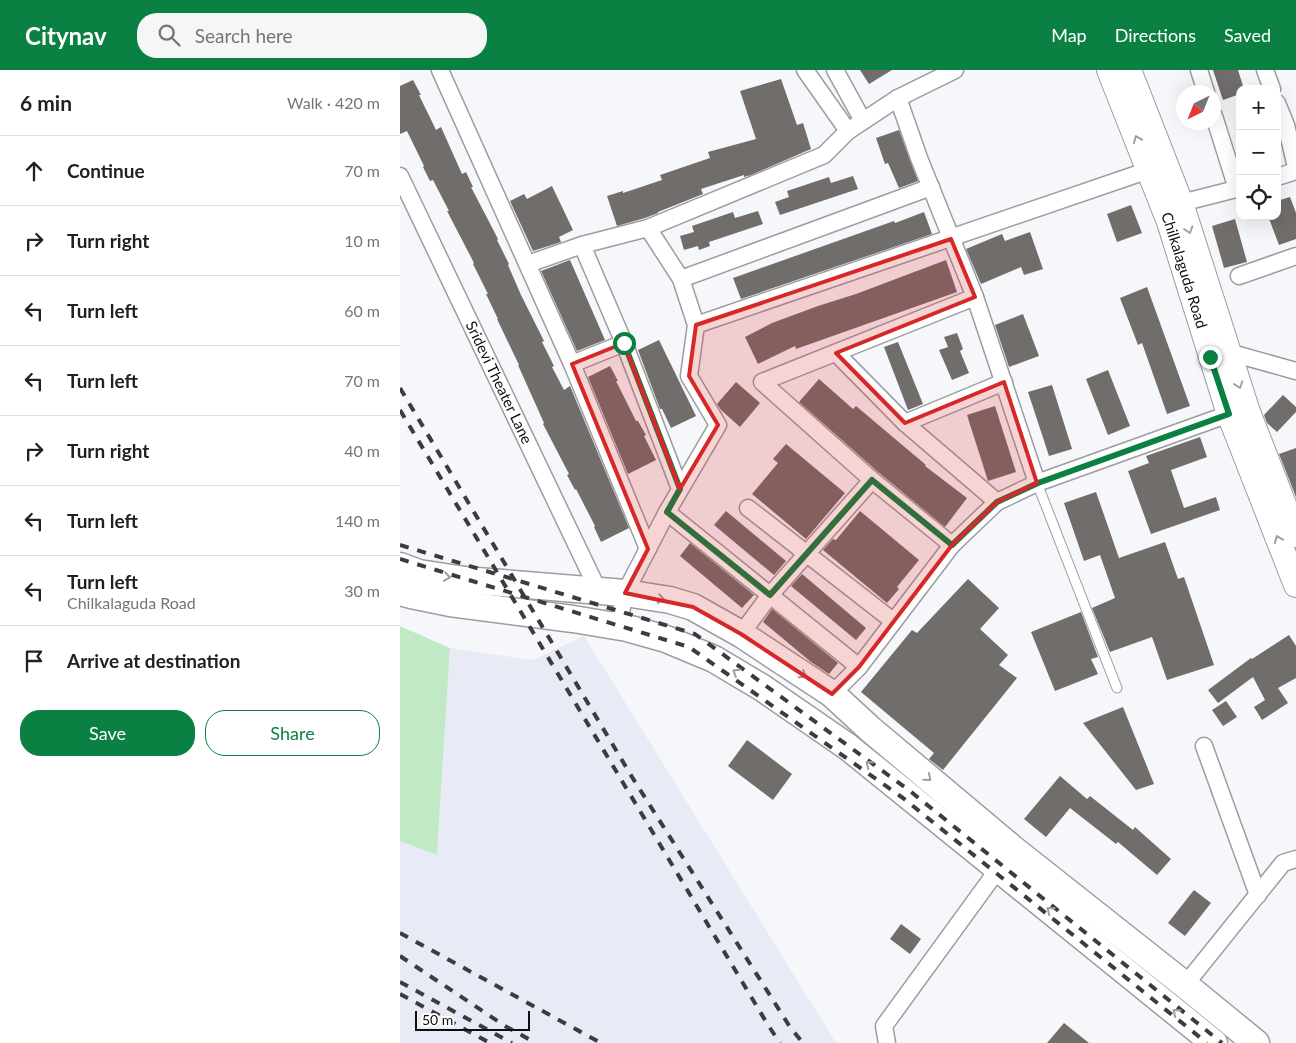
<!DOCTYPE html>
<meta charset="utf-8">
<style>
:root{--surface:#fff;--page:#f6f6f6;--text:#202124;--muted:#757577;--line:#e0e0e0;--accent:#0b8043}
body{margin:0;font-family:Lato,sans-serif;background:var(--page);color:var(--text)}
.controls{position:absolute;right:15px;top:15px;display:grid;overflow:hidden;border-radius:10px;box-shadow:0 5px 20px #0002}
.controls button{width:45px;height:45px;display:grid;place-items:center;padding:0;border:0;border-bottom:1px solid var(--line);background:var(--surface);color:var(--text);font:25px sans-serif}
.compass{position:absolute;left:776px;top:15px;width:45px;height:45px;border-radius:50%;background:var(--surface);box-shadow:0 5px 20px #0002;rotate:223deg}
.scale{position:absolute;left:15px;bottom:12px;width:115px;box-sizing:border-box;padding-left:5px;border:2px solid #0e0e10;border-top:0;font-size:14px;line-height:18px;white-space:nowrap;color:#0e0e10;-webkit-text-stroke:4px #fff;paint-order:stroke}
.stop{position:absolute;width:15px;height:15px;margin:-11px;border:4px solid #0b8043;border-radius:50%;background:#fff}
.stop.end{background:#0b8043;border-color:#fff;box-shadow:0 1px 5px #0008}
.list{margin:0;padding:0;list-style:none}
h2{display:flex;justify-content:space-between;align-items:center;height:65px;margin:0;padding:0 20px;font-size:21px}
h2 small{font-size:16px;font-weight:400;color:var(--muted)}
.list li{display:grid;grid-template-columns:32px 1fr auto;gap:15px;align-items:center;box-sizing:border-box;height:70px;padding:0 20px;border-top:1px solid var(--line)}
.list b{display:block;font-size:19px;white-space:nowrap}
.list p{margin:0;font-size:16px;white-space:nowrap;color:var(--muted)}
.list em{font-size:16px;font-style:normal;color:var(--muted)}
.actions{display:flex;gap:10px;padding:15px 20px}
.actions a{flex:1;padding:11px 0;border:1px solid var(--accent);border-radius:20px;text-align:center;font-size:18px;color:var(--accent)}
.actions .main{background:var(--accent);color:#fff}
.icon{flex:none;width:28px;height:28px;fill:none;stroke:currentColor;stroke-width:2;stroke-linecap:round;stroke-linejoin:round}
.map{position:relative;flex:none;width:896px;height:973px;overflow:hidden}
header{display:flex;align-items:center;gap:30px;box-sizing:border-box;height:70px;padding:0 25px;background:var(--accent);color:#fff}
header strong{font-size:24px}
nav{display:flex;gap:28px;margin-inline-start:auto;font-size:18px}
.search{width:350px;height:45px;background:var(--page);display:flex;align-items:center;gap:12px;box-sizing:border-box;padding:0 18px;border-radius:20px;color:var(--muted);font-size:19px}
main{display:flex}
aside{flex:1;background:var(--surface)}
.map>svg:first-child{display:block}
</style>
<header>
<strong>Citynav</strong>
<div class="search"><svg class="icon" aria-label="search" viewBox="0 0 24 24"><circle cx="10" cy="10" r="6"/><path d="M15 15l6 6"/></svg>Search here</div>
<nav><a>Map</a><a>Directions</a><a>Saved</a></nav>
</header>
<main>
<aside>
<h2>6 min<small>Walk · 420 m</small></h2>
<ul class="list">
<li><svg class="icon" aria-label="ahead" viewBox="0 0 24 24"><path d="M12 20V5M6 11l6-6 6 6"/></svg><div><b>Continue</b></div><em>70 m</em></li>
<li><svg class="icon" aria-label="right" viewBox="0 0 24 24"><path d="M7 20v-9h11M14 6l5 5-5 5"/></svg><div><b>Turn right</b></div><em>10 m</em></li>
<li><svg class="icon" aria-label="left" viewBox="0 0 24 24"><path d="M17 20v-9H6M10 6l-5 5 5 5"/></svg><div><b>Turn left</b></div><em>60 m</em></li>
<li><svg class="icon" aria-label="left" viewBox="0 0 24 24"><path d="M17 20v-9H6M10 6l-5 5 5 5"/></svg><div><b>Turn left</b></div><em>70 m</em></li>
<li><svg class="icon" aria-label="right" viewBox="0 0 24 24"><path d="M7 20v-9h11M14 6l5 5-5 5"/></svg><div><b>Turn right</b></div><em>40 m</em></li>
<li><svg class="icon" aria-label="left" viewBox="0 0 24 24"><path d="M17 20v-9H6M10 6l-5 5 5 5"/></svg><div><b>Turn left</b></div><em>140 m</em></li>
<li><svg class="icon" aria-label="left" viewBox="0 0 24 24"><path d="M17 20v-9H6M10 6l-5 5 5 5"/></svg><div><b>Turn left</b><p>Chilkalaguda Road</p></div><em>30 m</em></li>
<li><svg class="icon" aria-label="arrive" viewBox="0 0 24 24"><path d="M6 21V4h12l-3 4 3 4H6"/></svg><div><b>Arrive at destination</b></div></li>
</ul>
<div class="actions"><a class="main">Save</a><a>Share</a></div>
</aside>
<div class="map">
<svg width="896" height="973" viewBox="0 0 896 973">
<rect width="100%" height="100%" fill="#f6f7fa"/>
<!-- built -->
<path fill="#e8eaf5" d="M184,566L436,973H0V771L37,785L50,578L132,590Z"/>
<!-- green -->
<path fill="#c2e9c5" d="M0,556L50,578L37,785L0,771Z"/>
<!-- building -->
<g fill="#706d6b">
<path d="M460,0H492L469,14Z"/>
<path d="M813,0H838L844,19H840V24L823,30Z"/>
<path d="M381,9L397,55L403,53L411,79L351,105L344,107V105L301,119L303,124L258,142V143L245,148L217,156L207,126L223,121V123L262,110L260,105L310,88L308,82L356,69L340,21Z"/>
<path d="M13,10L21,25H19L36,60L41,57L62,104L66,102L73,117H71L98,169L97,170L109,194L108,195L121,225L144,271L142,272L154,296L152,297L164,320L170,316L229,458L201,472L194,457L195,456L176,419L175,420L167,405L169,404L143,354L144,353L118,295H119L97,249H98L86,224H88L73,194L74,193L47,141H49L33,110L30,111L23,97L24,96L7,61L0,64V16Z"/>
<path d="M499,60L518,111L499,118L488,93L485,94L476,68Z"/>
<path d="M453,106L458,119L380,145L375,132L389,127L387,121L429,107L431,113Z"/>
<path d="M152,116L173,160L159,167L161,172L133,181L110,131L124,124L127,129Z"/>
<path d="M890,127L896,143V169L879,175L868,146H877V131Z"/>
<path d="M731,135L742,163L717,172L707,144Z"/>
<path d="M358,141L363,154L309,172L310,176L299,180L298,176L284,180L280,166L294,162L292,156L333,142L335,148Z"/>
<path d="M524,142L532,164L341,229L333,208L494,151L495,153Z"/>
<path d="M835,149L847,192L824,198L812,156Z"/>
<path d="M630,162L643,199L624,205L621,197L581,214L566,179L602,164L605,171Z"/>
<path d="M170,190L205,270L177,281L141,201Z"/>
<path d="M546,190L557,222L396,279L395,276L358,294L345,267L372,253L418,236L456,224Z"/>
<path d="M747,217L790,336L767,344L742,273L738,275L720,228Z"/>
<path d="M623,244L639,286L609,297L595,255Z"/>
<path d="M557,263L563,279L560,281L569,303L552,310L539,280L548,277L544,267Z"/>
<path d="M259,270L296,346L271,358L262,339H260L238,280Z"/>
<path d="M498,272L523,334L508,340L484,277Z"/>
<path d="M210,296L218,311H216L236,351H238L246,365L244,366L256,390L228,404L188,307Z"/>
<path d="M708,300L730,356L708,365L686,309Z"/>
<path d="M419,309L453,339L456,336L526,395L525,396L567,428L545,457L478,402L399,332Z"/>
<path d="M336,312L360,333L340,357L321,340L317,334Z"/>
<path d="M652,315L672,379L649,386L628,322Z"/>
<path d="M883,325L896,337V342L877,362L867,353L864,345Z"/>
<path d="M595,336L616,402L588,411L567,345Z"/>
<path d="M800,367L807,387L771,400L784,438L816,427L820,440L751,464L728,401L749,393L746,386Z"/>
<path d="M386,374L445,423L406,469L352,424L378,393L373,389Z"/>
<path d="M896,378V427L879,384Z"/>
<path d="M696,422L719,488L765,472L778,509L784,507L814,595L767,610L752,567L710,582L692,538L715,528L700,485L684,491L664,433Z"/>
<path d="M326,441L386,491L374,505L314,455Z"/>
<path d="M460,441L519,490L497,517L499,519L487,533L423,480L433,469L436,470Z"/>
<path d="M290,473L354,525L342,538L280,486Z"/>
<path d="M402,504L466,558L456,570L391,516Z"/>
<path d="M568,509L599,538L580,559L608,585L599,595L617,608L543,700L529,689L534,683L461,622L512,560L517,563Z"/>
<path d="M372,539L438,593L429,604L411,592L363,552Z"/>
<path d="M681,542L698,587L691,589L698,604L655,621L631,562Z"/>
<path d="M889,565L896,576V608L878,618L888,633L862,650L854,637L865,630L853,607L818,633L808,620L851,588L852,589Z"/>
<path d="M826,631L837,647L823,656L812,640Z"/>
<path d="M723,637L754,714L736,720L683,653Z"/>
<path d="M347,670L392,704L373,730L328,696Z"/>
<path d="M660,706L687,729L690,726L733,760L735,757L771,789L757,805L718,772L716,774L670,738L646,767L624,749Z"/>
<path d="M794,820L811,833L785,866L768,853Z"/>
<path d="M501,854L521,869L510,884L490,869Z"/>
<path d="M664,953L689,973H647Z"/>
</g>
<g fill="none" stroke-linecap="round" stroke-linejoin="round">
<defs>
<path id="lane" d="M637,413L717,618"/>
<g id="street">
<path d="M40,0L172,294L248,479"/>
<path d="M405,0L448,61"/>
<path d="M435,0L463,51"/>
<path d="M799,0L806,22"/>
<path d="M865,0L872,19"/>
<path d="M498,28L519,88L575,227L637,413"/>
<path d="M877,33L886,55L896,97"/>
<path d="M814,46L837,119"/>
<path id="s1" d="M0,106L198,520"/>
<path d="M877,107L896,101"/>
<path d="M781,133L840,118"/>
<path d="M182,175L224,273L280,419"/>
<path d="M128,194L182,175L248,158L424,85L448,61L498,28L555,0"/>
<path d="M839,206L896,186"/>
<path d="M281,209L531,117"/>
<path d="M296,255L749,100"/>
<path d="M828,282L896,301"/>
<path d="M436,283L505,353L597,432"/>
<path d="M172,294L224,273"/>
<path d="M505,353L604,312"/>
<path d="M348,438L493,551"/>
<path d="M267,442L459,597"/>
<path d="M552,475L472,410L362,312L575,227"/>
<path d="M218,557L225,523L267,442L318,355L289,306L296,255L281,209L248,158"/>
<path d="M341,564L370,525L472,410"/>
<path d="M432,624L459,597L552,475L597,432L637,413L829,344"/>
<path d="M804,676L858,825"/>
<path d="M785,915L883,793L896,789"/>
<path d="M487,973L484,956L599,798"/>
</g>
<g id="secondary">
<path id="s2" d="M709,0L769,152L829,344L896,515"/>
<path d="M729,0L781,133L847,339L896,465"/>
</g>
<g id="primary">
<path d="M0,496L19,503L65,510L225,523L270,530L293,537L341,564L432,624L470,659L613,779L785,915L856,973"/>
<path d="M0,522L11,525L50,533L173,549L227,558L266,569L314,589L361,617L448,677L814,973"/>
</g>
</defs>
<!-- lane casing -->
<use href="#lane" stroke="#9c9da1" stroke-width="11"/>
<!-- street casing -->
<use href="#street" stroke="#9c9da1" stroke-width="19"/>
<!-- secondary casing -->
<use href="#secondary" stroke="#9c9da1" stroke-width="26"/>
<!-- primary casing -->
<use href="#primary" stroke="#9c9da1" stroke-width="29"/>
<!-- lane -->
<use href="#lane" stroke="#fff" stroke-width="9"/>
<!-- street -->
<use href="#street" stroke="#fff" stroke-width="16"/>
<!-- secondary -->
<use href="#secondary" stroke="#fff" stroke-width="24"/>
<!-- primary -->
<use href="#primary" stroke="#fff" stroke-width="26"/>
<!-- rail -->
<g stroke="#3c3c3e" stroke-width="4" stroke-dasharray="9 9" stroke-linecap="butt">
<path d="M0,318L232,707L390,957L403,973"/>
<path d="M0,340L368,955L380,973"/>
<path d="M0,475L295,564L510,721L822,973"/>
<path d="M0,489L289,577L503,728L807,973"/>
<path d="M0,863L201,973"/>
<path d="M0,886L105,956L136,973"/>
<path d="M0,912L112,973"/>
<path d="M0,924L90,973"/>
</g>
</g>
<!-- one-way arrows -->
<defs><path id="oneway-chevron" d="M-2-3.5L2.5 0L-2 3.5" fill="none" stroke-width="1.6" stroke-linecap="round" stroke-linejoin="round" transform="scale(1.25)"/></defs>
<g stroke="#9f9f9f">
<use href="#oneway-chevron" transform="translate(737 69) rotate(-112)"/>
<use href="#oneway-chevron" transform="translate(789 160) rotate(72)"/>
<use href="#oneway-chevron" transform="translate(839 315) rotate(72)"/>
<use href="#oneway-chevron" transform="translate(878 469) rotate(-112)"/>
<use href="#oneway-chevron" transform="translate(47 507) rotate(8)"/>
<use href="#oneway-chevron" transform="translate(261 529) rotate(9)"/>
<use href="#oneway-chevron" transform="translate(336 602) rotate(-149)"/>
<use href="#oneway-chevron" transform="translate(403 605) rotate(33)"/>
<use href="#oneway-chevron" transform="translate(469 694) rotate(-141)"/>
<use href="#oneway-chevron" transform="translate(528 708) rotate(40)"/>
<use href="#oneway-chevron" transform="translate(650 840) rotate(-141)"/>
<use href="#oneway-chevron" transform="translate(776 942) rotate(-141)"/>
</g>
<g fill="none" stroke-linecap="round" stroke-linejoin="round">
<!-- route -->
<path stroke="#0b8043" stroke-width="6" d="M224,273L280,419L267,442L370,525L472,410L552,475L597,432L638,413L829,344L810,287"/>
</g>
<!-- marked area -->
<path fill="#d62828" fill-opacity="0.2" stroke="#d62828" stroke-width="4" stroke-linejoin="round" d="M551,169L575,227L436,283L505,353L604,312L637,413L597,432L552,475L459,597L432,624L341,564L293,537L225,523L248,479L172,294L224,273L280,419L318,355L289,306L296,255Z"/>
<g text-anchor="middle" stroke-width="4" stroke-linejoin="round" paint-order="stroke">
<!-- street labels -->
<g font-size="15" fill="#0e0e10" stroke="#fff">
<text dy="5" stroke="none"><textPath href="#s2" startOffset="214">Chilkalaguda Road</textPath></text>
<text dy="5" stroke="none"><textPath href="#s1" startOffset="229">Sridevi Theater Lane</textPath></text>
</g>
</g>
</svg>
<div class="controls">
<button>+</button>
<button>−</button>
<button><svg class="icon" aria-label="locate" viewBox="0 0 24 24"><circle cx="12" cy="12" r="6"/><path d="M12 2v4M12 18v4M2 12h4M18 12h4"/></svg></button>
</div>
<svg class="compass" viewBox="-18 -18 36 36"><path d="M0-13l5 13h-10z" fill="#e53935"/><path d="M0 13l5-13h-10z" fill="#757577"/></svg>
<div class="scale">50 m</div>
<div class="stop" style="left:224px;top:273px"></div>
<div class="stop end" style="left:810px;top:287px"></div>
</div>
</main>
